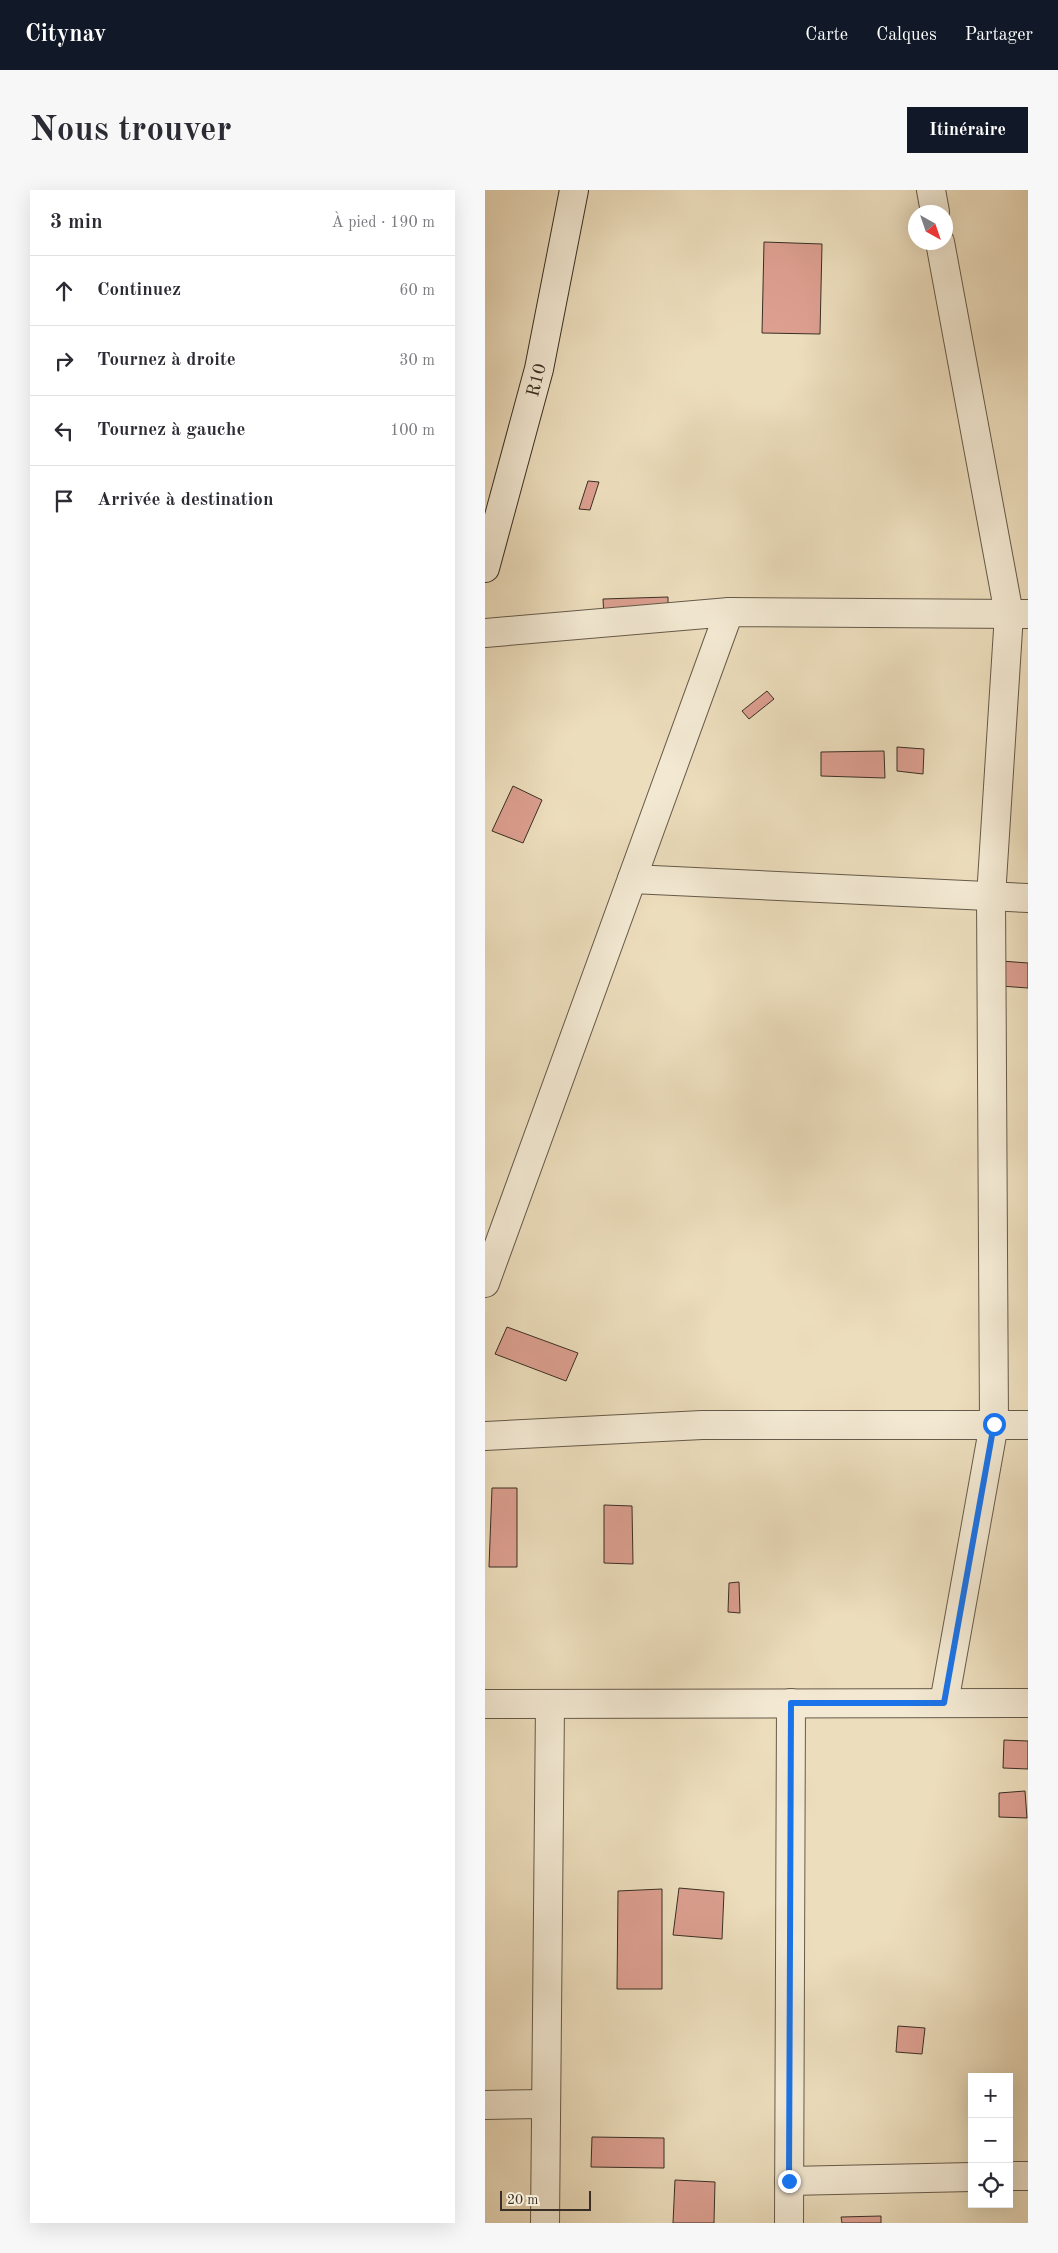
<!DOCTYPE html>
<html lang="fr">
<meta charset="utf-8">
<style>
:root{--surface:#fff;--page:#f7f7f7;--text:#2b2b33;--muted:#7c7c81;--line:#e1e1e2;--accent:#111827}
body{margin:0;font-family:"Old Standard TT",serif;background:var(--page);color:var(--text)}
.controls{position:absolute;right:15px;bottom:15px;display:grid;overflow:hidden;border-radius:0px;box-shadow:0 5px 20px #0002}
.controls button{width:45px;height:45px;display:grid;place-items:center;padding:0;border:0;border-bottom:1px solid var(--line);background:var(--surface);color:var(--text);font:25px sans-serif}
.compass{position:absolute;left:423px;top:15px;width:45px;height:45px;border-radius:50%;background:var(--surface);box-shadow:0 5px 20px #0002;rotate:140deg}
.scale{position:absolute;left:15px;bottom:12px;width:91px;box-sizing:border-box;padding-left:5px;border:2px solid #392f24;border-top:0;font-size:14px;line-height:18px;white-space:nowrap;color:#392f24;-webkit-text-stroke:4px #f3e9d3;paint-order:stroke}
.stop{position:absolute;width:15px;height:15px;margin:-11px;border:4px solid #1a73e8;border-radius:50%;background:#fff}
.stop.end{background:#1a73e8;border-color:#fff;box-shadow:0 1px 5px #0008}
.list{margin:0;padding:0;list-style:none}
h2{display:flex;justify-content:space-between;align-items:center;height:65px;margin:0;padding:0 20px;font-size:21px}
h2 small{font-size:16px;font-weight:400;color:var(--muted)}
.list li{display:grid;grid-template-columns:32px 1fr auto;gap:15px;align-items:center;box-sizing:border-box;height:70px;padding:0 20px;border-top:1px solid var(--line)}
.list b{display:block;font-size:19px;white-space:nowrap}
.list em{font-size:16px;font-style:normal;color:var(--muted)}
.icon{flex:none;width:28px;height:28px;fill:none;stroke:currentColor;stroke-width:2;stroke-linecap:round;stroke-linejoin:round}
.map{position:relative;flex:none;width:543px;height:2033px;overflow:hidden;border-radius:0px}
header{display:flex;align-items:center;gap:30px;box-sizing:border-box;height:70px;padding:0 25px;background:var(--accent);color:#fff}
header strong{font-size:24px}
nav{display:flex;gap:28px;margin-inline-start:auto;font-size:18px}
.intro{display:flex;align-items:center;justify-content:space-between;box-sizing:border-box;height:120px;padding:0 30px}
h1{margin:0;font-size:35px}
.button{padding:12px 22px;border-radius:0px;background:var(--accent);color:#fff;font-size:18px;font-weight:700}
main{display:flex;gap:30px;padding:0 30px}
aside{flex:1;background:var(--surface);border-radius:0px;box-shadow:0 5px 20px #0002}
.map>svg:first-child{display:block}
</style>
<header>
<strong>Citynav</strong>
<nav><a>Carte</a><a>Calques</a><a>Partager</a></nav>
</header>
<div class="intro"><h1>Nous trouver</h1><a class="button">Itinéraire</a></div>
<main>
<aside>
<h2>3 min<small>À pied · 190 m</small></h2>
<ul class="list">
<li><svg class="icon" aria-label="ahead" viewBox="0 0 24 24"><path d="M12 20V5M6 11l6-6 6 6"/></svg><div><b>Continuez</b></div><em>60 m</em></li>
<li><svg class="icon" aria-label="right" viewBox="0 0 24 24"><path d="M7 20v-9h11M14 6l5 5-5 5"/></svg><div><b>Tournez à droite</b></div><em>30 m</em></li>
<li><svg class="icon" aria-label="left" viewBox="0 0 24 24"><path d="M17 20v-9H6M10 6l-5 5 5 5"/></svg><div><b>Tournez à gauche</b></div><em>100 m</em></li>
<li><svg class="icon" aria-label="arrive" viewBox="0 0 24 24"><path d="M6 21V4h12l-3 4 3 4H6"/></svg><div><b>Arrivée à destination</b></div></li>
</ul>
</aside>
<div class="map">
<svg width="543" height="2033" viewBox="0 0 543 2033">
<rect width="100%" height="100%" fill="#ecddbc"/>
<filter id="stains"><feTurbulence type="fractalNoise" baseFrequency=".004" numOctaves="4"/><feColorMatrix values="0 0 0 0 .2 0 0 0 0 .09 0 0 0 0 .02 0 0 0 .5 -.17"/></filter>
<radialGradient id="worn" r=".72"><stop offset=".6" stop-color="#630" stop-opacity="0"/><stop offset="1" stop-color="#630" stop-opacity=".3"/></radialGradient>
<!-- building -->
<g fill="#dc9f90" stroke="#392f24">
<path d="M279,52L337,54L335,144L277,143Z"/>
<path d="M103,291L114,292L105,320L94,319Z"/>
<path d="M183,407V424L119,427L118,409Z"/>
<path d="M282,501L289,509L264,529L257,521Z"/>
<path d="M412,557L439,559L438,584L412,581Z"/>
<path d="M399,561L400,588L336,586V562Z"/>
<path d="M28,596L57,610L38,653L7,641Z"/>
<path d="M516,771L543,773V798L515,796Z"/>
<path d="M22,1137L93,1163L81,1191L10,1164Z"/>
<path d="M7,1298H32V1377H4Z"/>
<path d="M119,1315L147,1316L148,1374L119,1373Z"/>
<path d="M254,1392L255,1423L243,1422L244,1393Z"/>
<path d="M519,1550L543,1551V1579L518,1578Z"/>
<path d="M540,1601L542,1628L514,1627V1603Z"/>
<path d="M194,1698L239,1702L237,1749L188,1745Z"/>
<path d="M177,1699V1799H132L133,1701Z"/>
<path d="M413,1836L440,1838L437,1864L411,1862Z"/>
<path d="M107,1947L179,1948V1978L106,1977Z"/>
<path d="M190,1990L230,1992L229,2033H188Z"/>
<path d="M396,2026V2033H357L356,2027Z"/>
</g>
<g fill="none" stroke-linecap="round" stroke-linejoin="round">
<defs>
<g id="street">
<path d="M446,0L450,22"/>
<path d="M455,52L524,424L506,707L509,1234L459,1513"/>
<path d="M0,443L244,422L543,424"/>
<path d="M147,689L543,708"/>
<path d="M0,1093L244,422"/>
<path d="M0,1246L217,1235H543"/>
<path d="M0,1514L543,1513"/>
<path d="M0,1915L60,1914"/>
<path d="M524,1986H543"/>
<path d="M304,1991L487,1987"/>
<path d="M60,2033L65,1514"/>
<path d="M304,2033L306,1513"/>
</g>
<path id="secondary" d="M0,378L54,179L89,0"/>
</defs>
<!-- street casing -->
<use href="#street" stroke="#665a4a" stroke-width="30"/>
<!-- secondary casing -->
<use href="#secondary" stroke="#392f24" stroke-width="30"/>
<!-- street -->
<use href="#street" stroke="#f3e9d3" stroke-width="28"/>
<!-- secondary -->
<use href="#secondary" stroke="#f3e9d3" stroke-width="28"/>
</g>
<g fill="none" stroke-linecap="round" stroke-linejoin="round">
<!-- route -->
<path stroke="#1a73e8" stroke-width="6" d="M304,1991L306,1513H459L509,1234"/>
</g>
<g text-anchor="middle" stroke-width="5" stroke-linejoin="round" paint-order="stroke">
<!-- street labels -->
<g font-size="18" fill="#392f24" stroke="#f3e9d3">
<text transform="translate(51 190) rotate(-76)" y="6">R10</text>
</g>
</g>
<rect width="100%" height="100%" filter="url(#stains)"/>
<rect width="100%" height="100%" fill="url(#worn)"/>
</svg>
<div class="controls">
<button>+</button>
<button>−</button>
<button><svg class="icon" aria-label="locate" viewBox="0 0 24 24"><circle cx="12" cy="12" r="6"/><path d="M12 2v4M12 18v4M2 12h4M18 12h4"/></svg></button>
</div>
<svg class="compass" viewBox="-18 -18 36 36"><path d="M0-13l5 13h-10z" fill="#e53935"/><path d="M0 13l5-13h-10z" fill="#7c7c81"/></svg>
<div class="scale">20 m</div>
<div class="stop" style="left:509px;top:1234px"></div>
<div class="stop end" style="left:304px;top:1991px"></div>
</div>
</main>
